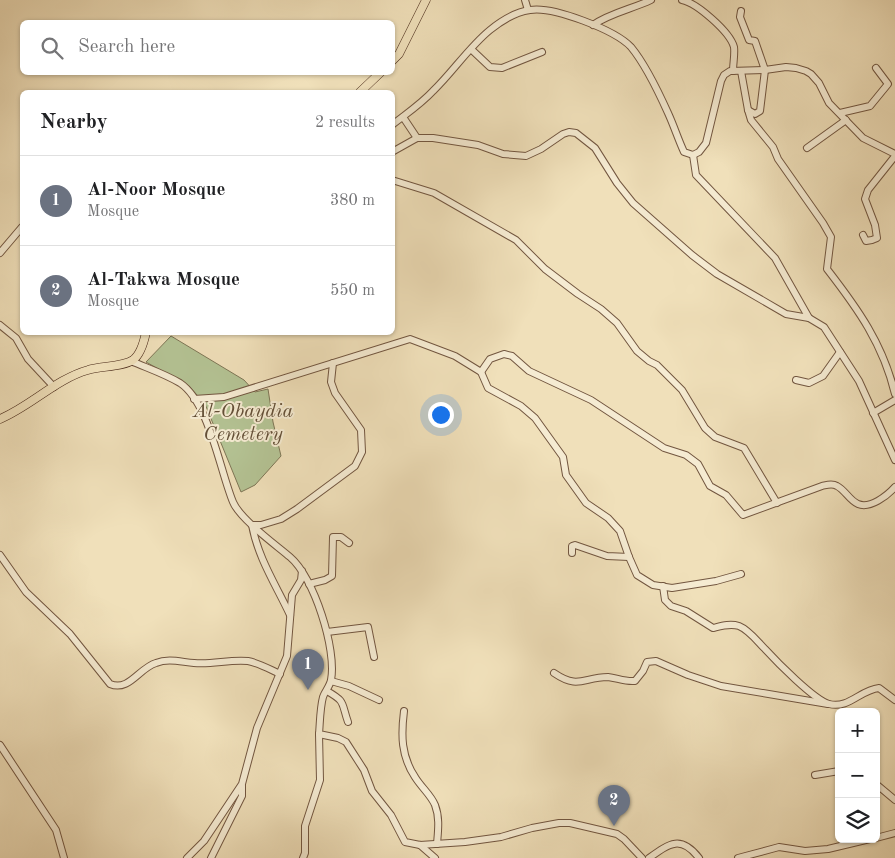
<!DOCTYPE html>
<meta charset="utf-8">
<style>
:root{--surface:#fff;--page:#f6f6f6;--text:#202124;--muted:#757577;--line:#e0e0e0;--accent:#8f2418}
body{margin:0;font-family:"Old Standard TT",serif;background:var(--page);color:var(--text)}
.controls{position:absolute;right:15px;bottom:15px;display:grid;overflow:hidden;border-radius:8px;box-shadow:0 1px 4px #0004}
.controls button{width:45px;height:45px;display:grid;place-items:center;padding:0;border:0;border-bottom:1px solid var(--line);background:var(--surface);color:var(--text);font:25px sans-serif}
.you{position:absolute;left:440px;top:414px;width:18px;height:18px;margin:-12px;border:4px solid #fff;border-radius:50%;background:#1a73e8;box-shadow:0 0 0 8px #1a73e833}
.badge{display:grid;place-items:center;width:32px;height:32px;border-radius:50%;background:var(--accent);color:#fff;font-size:16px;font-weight:700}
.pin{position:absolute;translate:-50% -41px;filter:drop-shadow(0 1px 2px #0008)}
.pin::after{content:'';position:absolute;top:26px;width:18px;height:15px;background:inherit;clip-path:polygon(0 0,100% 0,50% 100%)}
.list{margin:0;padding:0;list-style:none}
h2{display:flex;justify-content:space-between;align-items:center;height:65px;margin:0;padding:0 20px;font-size:21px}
h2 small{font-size:16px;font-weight:400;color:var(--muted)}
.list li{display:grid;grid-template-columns:32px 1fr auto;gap:15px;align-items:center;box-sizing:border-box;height:90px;padding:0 20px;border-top:1px solid var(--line)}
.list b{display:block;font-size:19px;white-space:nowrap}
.list p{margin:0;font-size:16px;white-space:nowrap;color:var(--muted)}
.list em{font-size:16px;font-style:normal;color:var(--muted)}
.icon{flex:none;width:28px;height:28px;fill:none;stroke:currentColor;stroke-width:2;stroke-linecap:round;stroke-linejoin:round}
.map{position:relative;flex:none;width:895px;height:858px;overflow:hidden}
.search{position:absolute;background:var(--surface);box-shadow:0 1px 4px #0004;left:20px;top:20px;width:375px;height:55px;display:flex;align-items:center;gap:12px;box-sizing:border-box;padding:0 18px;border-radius:8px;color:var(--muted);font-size:19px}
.panel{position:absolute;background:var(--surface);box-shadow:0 1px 4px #0004;left:20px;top:90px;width:375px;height:245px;border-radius:8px}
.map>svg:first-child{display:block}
</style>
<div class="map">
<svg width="895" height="858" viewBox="0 0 895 858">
<rect width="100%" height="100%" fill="#f0e0ba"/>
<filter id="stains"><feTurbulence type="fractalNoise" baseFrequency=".004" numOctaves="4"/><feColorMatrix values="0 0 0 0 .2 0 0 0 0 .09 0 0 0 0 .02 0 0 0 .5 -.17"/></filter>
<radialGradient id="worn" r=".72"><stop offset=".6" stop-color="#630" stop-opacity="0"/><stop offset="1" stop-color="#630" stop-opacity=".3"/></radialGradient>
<!-- green -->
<path fill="#b4c394" stroke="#7e7656" d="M171,336L244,380L255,392L268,389L273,422L281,456L255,485L241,492L205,404L189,386L146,362Z"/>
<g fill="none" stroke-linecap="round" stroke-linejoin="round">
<defs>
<g id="minor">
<path d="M525,0L528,10"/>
<path d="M682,0C697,3 730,32 734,47C735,54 733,64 733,71"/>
<path d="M741,11L740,17L749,40L755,41L765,70L760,111L755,114L748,110"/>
<path d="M593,25C610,13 632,9 651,0"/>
<path d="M472,50L490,67L502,68L542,52"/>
<path d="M741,71L748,110L751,120L773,147L778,159L823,223L831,237L827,269C858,309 883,344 895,394"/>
<path d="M840,113L870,106L888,84L876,68"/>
<path d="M403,117L417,138"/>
<path d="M392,125C406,114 421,104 433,91C452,73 469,47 490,30C501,21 516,12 530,10C553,6 615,30 631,47C645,64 659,93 668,113C674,126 678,139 684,152L693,155L699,152L706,143L721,81L724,75L730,71L765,70L786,67L796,68L806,71L811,74L819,83L829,103L863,138L895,154"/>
<path d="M807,148L846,120"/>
<path d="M392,152L417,138H433L478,145L503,154L526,156L541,149L563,134L569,132L576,133L595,148L617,183L633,203L692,255L717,274L786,314L809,318"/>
<path d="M693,155L696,175L775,258L809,318L824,327L859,381L895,460"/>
<path d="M392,180L434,193L516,240L545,269L578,294L601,309L617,323L637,351L649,361L657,365L682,390L705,428L715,437L744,448L777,503"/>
<path d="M863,235L866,241L872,240L877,238L875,225L865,199L868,190L895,156"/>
<path d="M0,253L22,227"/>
<path d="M0,325L16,338L28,359L54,387"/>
<path d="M131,361C147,368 165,374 180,383C209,402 220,471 233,502C240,519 276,545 290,557C314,577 337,650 331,680C330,686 325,691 323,697C320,708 320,723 319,734L338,738L346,742L364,770L372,791L391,815L405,842L420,845L465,842L501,837L532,828L559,823H570L617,834L624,839L642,858"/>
<path d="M481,372L490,359L504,354L512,356L529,371L591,400L664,448L686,455L698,464L710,486L726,495L743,515L822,486C827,485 832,483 837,486C845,490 850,501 858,504C870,509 887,496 895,487"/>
<path d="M796,380L809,383L823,376L840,352"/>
<path d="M194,399L224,397L410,339L455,356L481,372L488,388L521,406L535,418L563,457L566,475L586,503L608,518L620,531L629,557L637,575L653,585L672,588L716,581L741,574"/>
<path d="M873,413L895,400"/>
<path d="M572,553V546L575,545L607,556L629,557"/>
<path d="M0,555L26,592L70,634L110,684C129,692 139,668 156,663C168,658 181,662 194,663C212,665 230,659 248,661C259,663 269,669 280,674"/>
<path d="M309,584L325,580L332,576L333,537H341L349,543"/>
<path d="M663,586L665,600L671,606L686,611L713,628C721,626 730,623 739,626C749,630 757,641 765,649C776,661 814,700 829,704C849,709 860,690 879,688L895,700"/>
<path d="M290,615C276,585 258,558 252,525H261L281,519L297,509L355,466L362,452L361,430L335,393L331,382L333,363"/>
<path d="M327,632L368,627L374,657"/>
<path d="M554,673C579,690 583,677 608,677C617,678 625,682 635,681L643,671L647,662L656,661L688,675L721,686L828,704"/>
<path d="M331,681L349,686L379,700"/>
<path d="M327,691C346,702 341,702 348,722"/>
<path d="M404,711C401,735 401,756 415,777C421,787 431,795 435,805C440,818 438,831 437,844"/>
<path d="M0,745L56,830L64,858"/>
<path d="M815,775L839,771"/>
<path d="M876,784L895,800"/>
<path d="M876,838L895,833"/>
<path d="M420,845L435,858"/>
<path d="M187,858L204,841L242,784L257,728L287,656L292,595L301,580L302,571"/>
<path d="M211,858L242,796V786"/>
<path d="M303,858L305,853V826L320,780L319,734"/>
<path d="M649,858C670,843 681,835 699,858"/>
<path d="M738,858L779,847L805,851L828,849L870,839"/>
</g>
<g id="major">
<path d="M392,61L399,54L426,0"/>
<path d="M360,92L381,72"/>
<path d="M0,419C31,406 56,379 88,370C100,366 123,367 133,360C141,354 144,342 146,332"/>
</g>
</defs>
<!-- minor casing -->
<use href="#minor" stroke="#725640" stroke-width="8"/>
<!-- major casing -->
<use href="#major" stroke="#482818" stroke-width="9"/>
<!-- minor -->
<use href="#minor" stroke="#f5ebd2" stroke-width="6"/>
<!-- major -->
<use href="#major" stroke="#f0e0ba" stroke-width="8"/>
</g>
<g text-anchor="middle" stroke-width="4" stroke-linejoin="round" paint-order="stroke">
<!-- park labels -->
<g font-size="20" font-style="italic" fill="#634f37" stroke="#f5ebd2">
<text x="243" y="417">Al-Obaydia<tspan x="243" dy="23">Cemetery</tspan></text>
</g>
</g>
<rect width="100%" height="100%" filter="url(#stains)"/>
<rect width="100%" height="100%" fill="url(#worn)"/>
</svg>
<div class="controls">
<button>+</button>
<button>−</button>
<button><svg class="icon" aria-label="layers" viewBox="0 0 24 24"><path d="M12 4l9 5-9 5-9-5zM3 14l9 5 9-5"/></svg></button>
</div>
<div class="you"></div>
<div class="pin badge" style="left:308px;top:690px;background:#6b7280">1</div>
<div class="pin badge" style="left:614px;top:826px;background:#6b7280">2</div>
<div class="search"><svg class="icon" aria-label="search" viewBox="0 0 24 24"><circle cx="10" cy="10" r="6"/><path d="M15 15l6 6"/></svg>Search here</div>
<section class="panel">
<h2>Nearby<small>2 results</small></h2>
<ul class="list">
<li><span class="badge" style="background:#6b7280">1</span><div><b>Al-Noor Mosque</b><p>Mosque</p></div><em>380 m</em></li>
<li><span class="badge" style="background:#6b7280">2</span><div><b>Al-Takwa Mosque</b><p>Mosque</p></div><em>550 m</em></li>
</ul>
</section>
</div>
